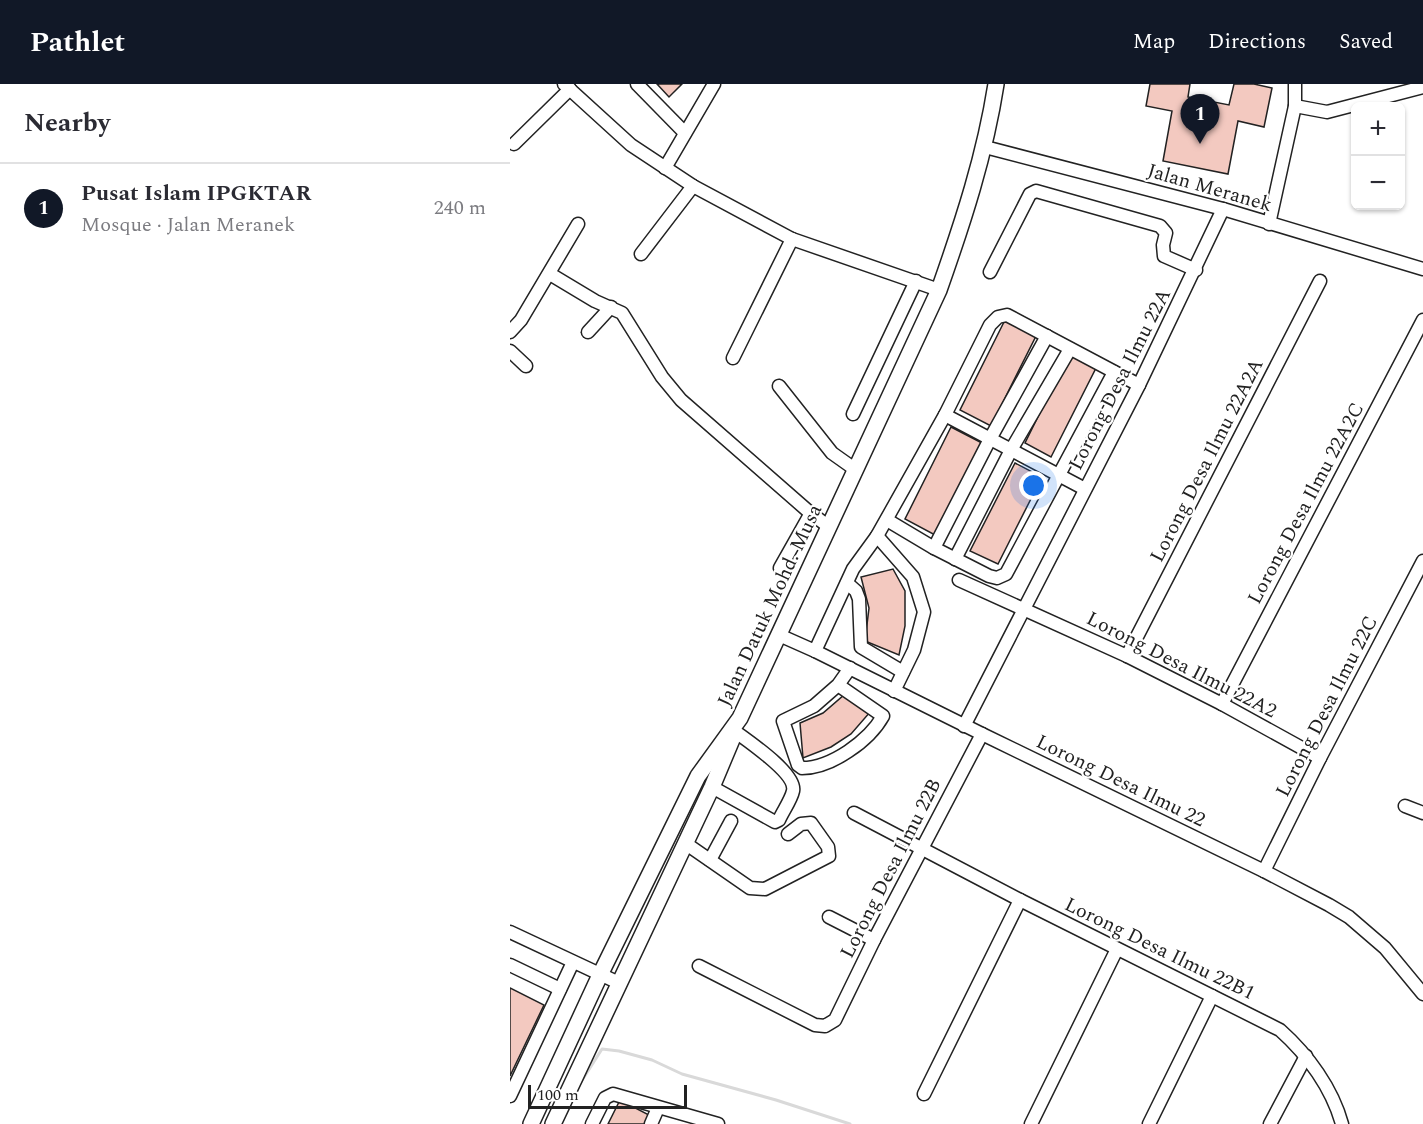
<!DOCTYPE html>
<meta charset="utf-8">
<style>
:root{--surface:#fff;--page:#f7f7f7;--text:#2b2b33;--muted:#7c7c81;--line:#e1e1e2;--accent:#111827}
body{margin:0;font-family:Spectral,serif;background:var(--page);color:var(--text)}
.controls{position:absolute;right:18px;top:18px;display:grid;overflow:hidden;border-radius:9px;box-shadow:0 2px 4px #0004}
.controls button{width:54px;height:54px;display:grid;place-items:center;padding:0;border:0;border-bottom:2px solid var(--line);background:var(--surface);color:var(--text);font:30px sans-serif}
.scale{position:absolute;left:18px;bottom:15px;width:159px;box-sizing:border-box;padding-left:6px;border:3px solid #222;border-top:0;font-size:16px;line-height:21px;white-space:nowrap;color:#222;-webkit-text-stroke:4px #fff;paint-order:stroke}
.you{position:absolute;left:524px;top:402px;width:21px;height:21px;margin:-15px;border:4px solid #fff;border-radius:50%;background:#1a73e8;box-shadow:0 0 0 9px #1a73e833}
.badge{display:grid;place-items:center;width:39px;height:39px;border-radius:50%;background:var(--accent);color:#fff;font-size:20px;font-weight:700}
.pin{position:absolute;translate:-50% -50px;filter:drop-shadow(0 2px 3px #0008)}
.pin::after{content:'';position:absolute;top:32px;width:21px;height:18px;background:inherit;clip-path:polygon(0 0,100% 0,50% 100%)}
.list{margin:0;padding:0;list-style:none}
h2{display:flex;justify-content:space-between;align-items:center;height:78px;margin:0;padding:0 24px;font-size:26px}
h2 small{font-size:20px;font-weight:400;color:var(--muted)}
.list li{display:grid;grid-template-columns:39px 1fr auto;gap:18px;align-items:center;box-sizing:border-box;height:90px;padding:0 24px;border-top:2px solid var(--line)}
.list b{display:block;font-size:22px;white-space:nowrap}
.list p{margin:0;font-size:20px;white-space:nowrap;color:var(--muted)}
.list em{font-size:20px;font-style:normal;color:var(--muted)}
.map{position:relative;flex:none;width:913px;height:1040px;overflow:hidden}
header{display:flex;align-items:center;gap:36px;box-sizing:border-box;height:84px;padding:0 30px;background:var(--accent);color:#fff}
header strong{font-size:28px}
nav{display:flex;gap:33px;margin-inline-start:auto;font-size:21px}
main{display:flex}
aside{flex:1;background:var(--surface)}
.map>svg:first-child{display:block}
</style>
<header>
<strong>Pathlet</strong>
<nav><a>Map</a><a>Directions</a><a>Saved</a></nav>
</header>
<main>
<aside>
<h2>Nearby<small></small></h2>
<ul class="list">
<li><span class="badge">1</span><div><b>Pusat Islam IPGKTAR</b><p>Mosque · Jalan Meranek</p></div><em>240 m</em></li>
</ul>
</aside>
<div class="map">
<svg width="913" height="1040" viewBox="0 0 913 1040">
<rect width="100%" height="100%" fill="#fff"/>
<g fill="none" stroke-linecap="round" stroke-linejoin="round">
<!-- stream -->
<path stroke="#d9d9d9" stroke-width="3" d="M71,998L92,965L109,967L142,976L172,990L266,1016L340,1040"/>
</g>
<!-- building -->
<g fill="#f3c9c0" stroke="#222" stroke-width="1.5">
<path d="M147,0H172L159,13Z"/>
<path d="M640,0H680L678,13L719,21L724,0H744L762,4L754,43L728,37L718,90L653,77L662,27L636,22Z"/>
<path d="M495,236L526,252L481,342L450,326Z"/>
<path d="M559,270L586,284L541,373L515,359Z"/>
<path d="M441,343L472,359L425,451L395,435Z"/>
<path d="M505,379L532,393L488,480L460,467Z"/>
<path d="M383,485L395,507V542L389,571L355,557L359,524L351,493Z"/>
<path d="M334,611L361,627L341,650L321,663L293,674L290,639L313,629Z"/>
<path d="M0,904L34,921L0,992Z"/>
<path d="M110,1016L139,1031L135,1040H98Z"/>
</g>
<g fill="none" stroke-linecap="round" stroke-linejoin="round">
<defs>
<g id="minor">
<path d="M54,0L121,61L183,102L282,155L429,206"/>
<path d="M127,0L175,49"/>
<path d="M785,22L817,28L913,3"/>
<path d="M4,60L60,5"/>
<path d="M475,63L713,125L913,185"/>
<path d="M155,84L204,0"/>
<path d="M759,140L785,22V0"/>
<path d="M131,170L183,102"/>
<path d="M480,188L520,110L526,107L650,142L656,149L653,161L654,172L686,186"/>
<path d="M40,190L85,217L112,229L152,293L171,316L298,427L319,443"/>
<path d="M0,248L11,236L68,140"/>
<path d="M78,248L101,223"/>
<path d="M0,267L16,282"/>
<path d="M223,274L282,155"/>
<path d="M269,302L322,369L346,386"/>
<path d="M343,330L406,197"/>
<path d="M435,331L575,405"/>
<path d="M377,436L424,464L479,492L487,494L496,490L604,288"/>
<path d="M367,452L403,493L414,528L404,566L384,607"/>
<path d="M424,464L480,355L537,252"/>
<path d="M445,475L501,366L560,265"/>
<path d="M270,484L301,429"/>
<path d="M449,496L617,572L712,620L810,674"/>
<path d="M337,499L346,507L349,515L351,563L393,588"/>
<path d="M269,551L305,567L472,650L754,787L819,821L839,833L875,864L913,910"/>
<path d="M305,567L343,485L367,452L435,331L480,241L488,233L497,231L629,301"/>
<path d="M617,572L810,197"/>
<path d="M328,601L373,632C359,657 321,684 292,684L288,681L273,637L304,622L328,601L340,584"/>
<path d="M712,620L913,236"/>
<path d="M454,642L629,301L713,125"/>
<path d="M202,703L265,738L269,736C273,727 281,716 283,707C287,690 238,657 226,648"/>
<path d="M895,722L913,729"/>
<path d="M344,729L510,816L770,946C798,971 822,1004 832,1040"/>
<path d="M175,759L240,804L255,805L319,772L318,763L301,739L291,740L278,750"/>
<path d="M200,776L221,737"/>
<path d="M754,787L810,674L913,477"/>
<path d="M319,833L364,856"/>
<path d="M0,848L109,899"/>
<path d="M0,881L50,905"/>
<path d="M189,882L305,941L315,942L325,936L364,856L472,650"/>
<path d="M414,1010L510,816"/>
<path d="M0,1012L63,878"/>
<path d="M82,1040L95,1014L103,1010L208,1040"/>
<path d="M141,1040L148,1024"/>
<path d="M521,1040L607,865"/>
<path d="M639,1040L702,912"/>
<path d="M760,1040L796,972"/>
</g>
<g id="major">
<path d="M21,1040L90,891L188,692L230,634L429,206C453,138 475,71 486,0"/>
<path d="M43,1040L202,703L223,653"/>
</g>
</defs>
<!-- minor casing -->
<use href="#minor" stroke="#222" stroke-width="15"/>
<!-- major casing -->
<use href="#major" stroke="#222" stroke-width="18"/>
<!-- minor -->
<use href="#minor" stroke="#fff" stroke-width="12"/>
<!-- major -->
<use href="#major" stroke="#fff" stroke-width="15"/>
</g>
<g text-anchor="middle" stroke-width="4.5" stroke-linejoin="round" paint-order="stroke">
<!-- street labels -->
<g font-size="20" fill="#222" stroke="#fff">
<text transform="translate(700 103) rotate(16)" y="7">Jalan Meranek</text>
<text transform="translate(609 295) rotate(-63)" y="7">Lorong Desa Ilmu 22A</text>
<text transform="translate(696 376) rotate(-63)" y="7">Lorong Desa Ilmu 22A2A</text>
<text transform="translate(795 419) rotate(-62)" y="7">Lorong Desa Ilmu 22A2C</text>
<text transform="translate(259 521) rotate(-65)" y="7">Jalan Datuk Mohd. Musa</text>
<text transform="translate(672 580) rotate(27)" y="7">Lorong Desa Ilmu 22A2</text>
<text transform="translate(816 622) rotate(-63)" y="7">Lorong Desa Ilmu 22C</text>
<text transform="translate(611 696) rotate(26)" y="7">Lorong Desa Ilmu 22</text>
<text transform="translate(380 784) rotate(-63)" y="7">Lorong Desa Ilmu 22B</text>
<text transform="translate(650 864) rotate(26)" y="7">Lorong Desa Ilmu 22B1</text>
</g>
</g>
</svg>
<div class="controls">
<button>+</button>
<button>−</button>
</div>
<div class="scale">100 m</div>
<div class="you"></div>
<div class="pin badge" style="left:690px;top:60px">1</div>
</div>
</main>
